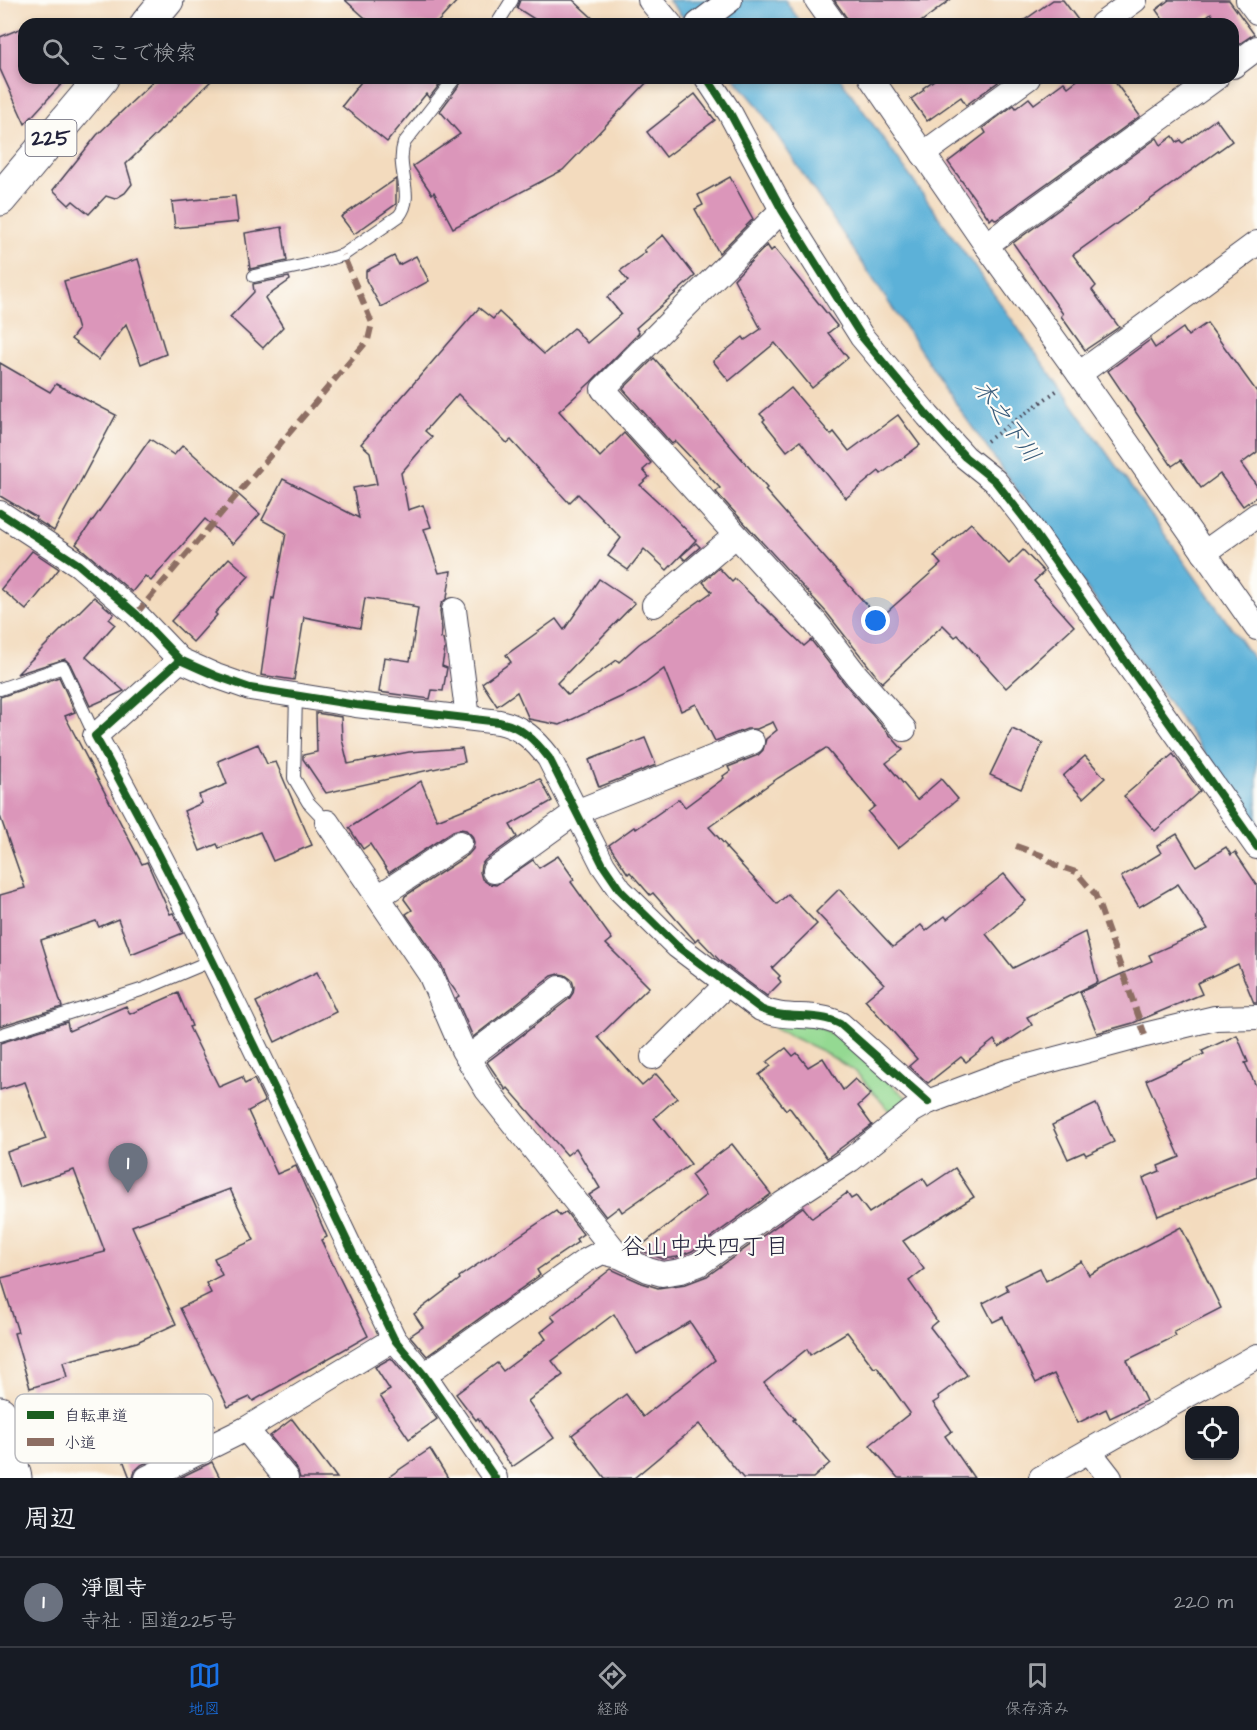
<!DOCTYPE html>
<html lang="ja">
<meta charset="utf-8">
<style>
:root{--surface:#171b24;--page:#242831;--text:#f1f3f6;--muted:#9ea1a6;--line:#363941;--accent:#1a73e8}
body{margin:0;font-family:"Architects Daughter","Klee One",sans-serif;background:var(--page);color:var(--text)}
.controls{position:absolute;right:18px;bottom:18px;display:grid;overflow:hidden;border-radius:12px;box-shadow:0 3px 9px #0003}
.controls button{width:54px;height:54px;display:grid;place-items:center;padding:0;border:0;border-bottom:2px solid var(--line);background:var(--surface);color:var(--text);font:30px sans-serif}
.you{position:absolute;left:876px;top:621px;width:21px;height:21px;margin:-15px;border:4px solid #fff;border-radius:50%;background:#1a73e8;box-shadow:0 0 0 9px #1a73e833}
.badge{display:grid;place-items:center;width:39px;height:39px;border-radius:50%;background:var(--accent);color:#fff;font-size:20px;font-weight:700}
.pin{position:absolute;translate:-50% -50px;filter:drop-shadow(0 2px 3px #0008)}
.pin::after{content:'';position:absolute;top:32px;width:21px;height:18px;background:inherit;clip-path:polygon(0 0,100% 0,50% 100%)}
.list{margin:0;padding:0;list-style:none}
h2{display:flex;justify-content:space-between;align-items:center;height:78px;margin:0;padding:0 24px;font-size:26px}
h2 small{font-size:20px;font-weight:400;color:var(--muted)}
.list li{display:grid;grid-template-columns:39px 1fr auto;gap:18px;align-items:center;box-sizing:border-box;height:90px;padding:0 24px;border-top:2px solid var(--line)}
.list b{display:block;font-size:22px;white-space:nowrap}
.list p{margin:0;font-size:20px;white-space:nowrap;color:var(--muted)}
.list em{font-size:20px;font-style:normal;color:var(--muted)}
.icon{flex:none;width:33px;height:33px;fill:none;stroke:currentColor;stroke-width:2;stroke-linecap:round;stroke-linejoin:round}
.map{position:relative;flex:none;width:1257px;height:1478px;overflow:hidden}
.search{position:absolute;background:var(--surface);box-shadow:0 3px 9px #0003;left:18px;right:18px;top:18px;height:66px;display:flex;align-items:center;gap:15px;box-sizing:border-box;padding:0 21px;border-radius:18px;color:var(--muted);font-size:22px}
.sheet{height:168px;background:var(--surface)}
nav{display:flex;justify-content:space-around;align-items:center;box-sizing:border-box;height:84px;border-top:2px solid var(--line);background:var(--surface);font-size:16px;color:var(--muted)}
nav a{display:grid;justify-items:center;gap:3px}
nav .on{color:var(--accent)}
.map>svg:first-child{display:block}
</style>
<div class="map">
<svg width="1257" height="1478" viewBox="0 0 1257 1478">
<rect width="100%" height="100%" fill="#fdfcf7"/>
<filter id="ink" filterUnits="userSpaceOnUse"><feTurbulence type="fractalNoise" baseFrequency=".0167" numOctaves="2"/><feDisplacementMap in="SourceGraphic" scale="12" xChannelSelector="R" yChannelSelector="G"/><feConvolveMatrix kernelMatrix="1 2 1 2 8 2 1 2 1" color-interpolation-filters="sRGB"/></filter>
<filter id="wash" filterUnits="userSpaceOnUse"><feTurbulence type="fractalNoise" baseFrequency=".008" numOctaves="4" result="noise"/><feDisplacementMap in="SourceGraphic" scale="24" xChannelSelector="R" yChannelSelector="G"/><feGaussianBlur stdDeviation="1.35" result="paint"/><feColorMatrix in="noise" values="0 0 0 0 0 0 0 0 0 0 0 0 0 0 0 0 0 1.4 0 .05"/><feComposite in="paint" operator="in"/></filter>
<g filter="url(#wash)">
<rect width="100%" height="100%" fill="#f3dbbe"/>
<!-- green -->
<path fill="#94d992" stroke="#5b7e66" stroke-width="1.5" d="M771,1021L816,1025L838,1037L908,1099L892,1114L856,1072L824,1052L775,1029Z"/>
<!-- water -->
<g fill="#5cb1d8" stroke="#3f6a8a" stroke-width="1.5">
<path d="M668,0H785L802,24H689Z"/>
<path d="M734,78H840L1257,664V827L965,417L757,105Z"/>
</g>
<g id="blocks">
<!-- building -->
<g fill="#db96ba">
<path d="M345,0H458L436,24H372Z"/>
<path d="M520,0H573L599,24H542L517,8Z"/>
<path d="M834,0H950L918,24H851Z"/>
<path d="M1053,0H1063L1081,24H1019Z"/>
<path d="M1169,0H1229L1254,34L1236,46L1233,42V24H1219L1211,13L1196,24H1166L1156,10Z"/>
<path d="M24,27V78H67L25,124L0,69V37Z"/>
<path d="M157,78H214L126,164L132,184L125,193L115,199L106,196L89,214L73,201L69,205L53,190L97,135Z"/>
<path d="M364,78H445L429,98L426,94L387,142L342,106Z"/>
<path d="M463,78H651L563,170L453,228L434,192L432,194L413,166L460,134L440,111L461,83Z"/>
<path d="M937,78H995L998,82L966,105L961,97L927,121L911,99L924,90L923,88Z"/>
<path d="M1080,78H1112L1140,116L996,220L993,217L990,220L948,162L986,133L983,128L1014,105L1016,108L1029,98L1034,104L1064,82L1068,87Z"/>
<path d="M695,94L715,120L666,157L647,132Z"/>
<path d="M1216,119L1232,141L1073,255L1096,286L1092,290L1119,327L1085,350L1061,316L1063,314L1013,243L1157,138L1161,145L1173,136L1177,142L1181,140L1183,143Z"/>
<path d="M730,177L753,219L719,253L695,209L703,205L698,195Z"/>
<path d="M396,179V204L354,234L341,217Z"/>
<path d="M235,196L238,222L175,228L172,202Z"/>
<path d="M282,227L287,261L250,269L245,233Z"/>
<path d="M663,235L695,276L636,328L639,333L591,382L559,411L600,457L624,433L651,463L643,470L649,477L640,485L666,509L696,540L667,570L644,549L628,570L608,556L621,538L578,494L569,503L511,440L507,443L458,394L425,431L432,437L401,473L408,510L423,505L431,527L424,529L439,573L451,571L447,598L441,604L440,611L442,630L441,638L443,639L445,649L442,666L447,668L443,691L432,690L430,699L379,692L384,657L410,661L418,608L412,607L413,605L365,598L360,628L304,617L294,680L261,675L272,598L274,599L286,533L262,520L283,479L359,518L353,488L377,484L370,452L361,444L479,308L493,319L499,312L544,354L574,328L587,343L621,314L607,297L628,281L620,271L646,252L644,250Z"/>
<path d="M767,245L771,251L774,248L837,326L828,333L848,358L812,388L775,343L729,381L713,361L743,337L745,340L761,329L734,279Z"/>
<path d="M394,256L399,265L416,256L429,281L381,307L366,280V271Z"/>
<path d="M138,259L166,354L141,364L126,324L98,360L71,339L78,330L64,281Z"/>
<path d="M289,277L290,280L265,298L283,327L263,348L230,317L254,292L253,284Z"/>
<path d="M1207,323L1257,392V452L1241,464L1257,486V496L1243,506L1220,474L1201,488L1181,460L1172,466L1108,371L1150,340L1155,348L1183,328L1188,336Z"/>
<path d="M654,358L767,488L765,490L794,523L879,619L941,564L934,556L971,523L1009,564L1023,550L1044,572L1034,581L1074,626L1006,688L958,635L955,637L943,625L882,683L827,613L716,492L720,488L675,441L672,444L623,389Z"/>
<path d="M0,363L50,392L56,384L116,415L54,531L35,519L36,517L0,496Z"/>
<path d="M791,388L831,435L834,432L849,451L898,415L920,445L881,474L879,471L846,498L800,441L787,451L763,421L765,419L760,414Z"/>
<path d="M150,439L174,455L183,445L260,514L233,544L205,519L151,581L145,576L132,592L76,544Z"/>
<path d="M696,543L700,547L685,560L681,556Z"/>
<path d="M32,551L59,569L26,610L1,589Z"/>
<path d="M229,558L249,576L215,613L217,615L193,642L171,621Z"/>
<path d="M719,568L732,582L735,579L804,646L811,640L845,684L903,750L886,763L917,800L941,779L958,799L898,848L868,812L875,806L826,748L778,778L709,827L727,847L726,848L777,904L788,894L817,924L772,968L780,976L778,978L781,982L767,996L719,960L698,938L695,941L653,893L650,895L630,872L628,874L609,845L634,827L636,829L679,799L685,807L724,778L723,776L730,771L728,767L758,755L763,750L766,739L777,730L773,722L757,729H747L715,741L696,704L681,711L664,669L636,690L560,725L529,719L517,692L497,706L482,683L511,662L506,655L556,619L564,630L599,579L635,603L557,683L568,695L617,660L619,662L639,644L712,592L703,582Z"/>
<path d="M94,597L114,614L109,619L115,624L86,657L124,691L90,706L70,664L65,659L17,674Z"/>
<path d="M59,677L75,712L65,716L142,864L147,862L170,914L173,913L183,933L131,954L118,919L99,927L96,921L41,940L62,1007L0,1026V895L25,888L0,816V697Z"/>
<path d="M316,713L341,717L342,739L348,764L409,752L462,748L465,762L326,793L303,759V755L317,752Z"/>
<path d="M1012,729L1043,743L1021,789L990,775Z"/>
<path d="M645,738L656,765L599,787L589,760Z"/>
<path d="M258,744L267,764L276,762L312,845L273,861L260,832L219,848L217,844L200,851L184,811L202,803L199,795L227,784L218,761Z"/>
<path d="M1173,754L1200,791L1155,831L1124,796Z"/>
<path d="M1085,756L1105,778L1083,798L1063,776Z"/>
<path d="M540,779L552,801L510,825L517,837L485,860L481,865L480,872L482,879L489,884L496,885L533,860L539,868L558,856L574,879L571,882L612,939L606,944L649,987L598,1037L642,1086L656,1074L677,1098L654,1118L691,1164L622,1212L619,1207L606,1217L589,1195L600,1188L576,1148L567,1155L508,1088L506,1090L487,1062L569,999L573,993L574,987L572,980L565,975L559,974L552,976L473,1037L456,998L459,996L449,982L442,966L406,914L412,910L404,899L405,896L468,855L473,849L474,842L472,836L466,830L460,829L453,831L389,873L370,844L363,849L349,828L421,781L437,820Z"/>
<path d="M1177,834L1196,866L1226,847L1231,855L1235,852L1257,885V1003H1254L1238,964L1197,983L1202,994L1133,1023L1097,1033L1080,992L1152,961L1149,955L1208,929L1178,884L1139,907L1121,877L1161,853L1157,846Z"/>
<path d="M1004,874L1026,901L986,934L1013,968L1085,932L1098,982L1027,1017L1032,1025L999,1047L994,1040L966,1062L961,1057L928,1083L909,1066L917,1059L865,1000L884,984L816,912L839,889L893,947L921,925L926,931L945,916L947,919Z"/>
<path d="M317,972L336,1012L275,1042L256,1002Z"/>
<path d="M178,993L192,1026L189,1027L219,1087L242,1077L245,1084L254,1079L265,1102L248,1111L277,1174L296,1166L327,1237L321,1240L368,1336L253,1401L250,1397L228,1407L180,1308L211,1293L206,1283L222,1275L214,1258L254,1240L230,1189L132,1226L176,1324L137,1342L63,1362L67,1377L30,1388L14,1333L18,1332L1,1278L105,1252L74,1170L19,1187L7,1152L46,1139L25,1082L0,1090V1043L67,1022L69,1031L126,1006L130,1014Z"/>
<path d="M1237,1035L1248,1062L1245,1063L1257,1088V1177L1158,1216L1143,1178L1160,1171L1158,1166L1180,1157L1146,1080L1204,1054L1202,1051Z"/>
<path d="M786,1048L793,1056L797,1053L808,1067L823,1058L843,1090L855,1079L871,1094L858,1106L872,1125L827,1158L789,1107L786,1110L759,1075L771,1066L767,1062Z"/>
<path d="M1096,1104L1114,1142L1086,1155L1084,1152L1068,1159L1052,1125Z"/>
<path d="M732,1144L771,1194L692,1251L677,1257L663,1259L637,1249L706,1195L691,1175Z"/>
<path d="M955,1168L974,1197L903,1241L924,1269L909,1281L937,1321L930,1327L967,1375L938,1396L939,1399L933,1403L952,1431L945,1436L974,1478H898L870,1445L910,1413L877,1367L874,1368L847,1332L810,1355L807,1349L764,1383L795,1419L793,1420L830,1463L813,1478H743L699,1424L634,1478H605L572,1435L626,1394L643,1417L715,1360L690,1322L637,1354L614,1314L552,1361L563,1375L528,1401L554,1438L512,1467L478,1418L476,1420L456,1394L497,1363L503,1371L546,1339L541,1332L555,1321L551,1316L611,1269L642,1283L658,1288L686,1284L707,1276L803,1207L812,1218L847,1193L851,1199L856,1196L869,1213L923,1178L928,1186Z"/>
<path d="M556,1211L560,1216L566,1212L583,1234L576,1239L578,1242L537,1270L540,1275L427,1356L410,1336L423,1327L414,1314L460,1279L459,1277Z"/>
<path d="M1181,1227L1221,1308L1174,1332L1176,1336L1127,1360L1146,1401L1110,1418L1106,1409L1078,1423L1054,1374L1036,1383L1003,1317L993,1322L983,1303L1008,1290L1005,1285L1040,1268L1046,1281L1081,1261L1089,1275Z"/>
<path d="M391,1358L413,1384L437,1419L409,1439L380,1396L390,1390L375,1367Z"/>
<path d="M203,1403L214,1425L199,1432L200,1436L141,1465L135,1471L133,1478H130L112,1431L152,1416L157,1427Z"/>
<path d="M292,1419L337,1478H300L297,1469L270,1436Z"/>
<path d="M430,1449L448,1478H387Z"/>
<path d="M212,1462L220,1478H179Z"/>
</g>
</g>
</g>
<g filter="url(#ink)">
<use href="#blocks" fill-opacity="0" stroke="#413e4f" stroke-width="1.5"/>
<g fill="none" stroke-linecap="round" stroke-linejoin="round">
<defs>
<g id="lane">
<path d="M497,24L512,0"/>
<path d="M254,276L306,265L343,255L399,216C416,195 395,170 404,143L455,78"/>
<path d="M0,689L63,667L95,736"/>
<path d="M296,695L294,778L308,802L327,822"/>
<path d="M0,1035L144,989L213,960"/>
</g>
<g id="street">
<path d="M650,0L670,24"/>
<path d="M817,0L834,24"/>
<path d="M1248,0L1257,12"/>
<path d="M698,24L730,0"/>
<path d="M1102,24L1135,0"/>
<path d="M1233,66L1257,48"/>
<path d="M707,78L730,113L782,210L862,337L928,416L965,457L995,481L1024,518L1257,847"/>
<path d="M871,78L986,245L1079,374L1257,628"/>
<path d="M923,154L1028,78"/>
<path d="M782,210L603,389L816,623L856,675L904,729"/>
<path d="M986,245L1216,78"/>
<path d="M1079,374L1257,243"/>
<path d="M0,513L78,564L136,614L180,660L216,676L250,688L356,705L499,722C522,727 535,740 549,758L603,865L620,890L677,946L761,1009C786,1021 816,1011 840,1024L928,1102"/>
<path d="M1204,553L1257,515"/>
<path d="M654,605L735,536"/>
<path d="M454,610L468,718"/>
<path d="M180,660L95,736C205,932 296,1137 394,1339L424,1375L495,1478"/>
<path d="M327,822L430,974L463,1050L487,1090L619,1256"/>
<path d="M494,871L576,812L752,742"/>
<path d="M378,897L460,843"/>
<path d="M653,1057L727,984"/>
<path d="M468,1058L560,988"/>
<path d="M424,1375L585,1261L602,1252L619,1256L648,1270L662,1274L681,1271L699,1264L782,1204L850,1160L912,1111L928,1102L1007,1072L1145,1035L1215,1018L1257,1017"/>
<path d="M246,1429L286,1478"/>
<path d="M1089,1451L1110,1478"/>
<path d="M147,1478L246,1429L394,1339"/>
<path d="M1041,1478L1257,1356"/>
</g>
<g id="highway">
<path d="M147,24L167,0"/>
<path d="M0,199L102,78"/>
<path d="M0,1413L15,1478"/>
</g>
</defs>
<!-- lane casing -->
<use href="#lane" stroke="#413e4f" stroke-width="14"/>
<!-- street casing -->
<use href="#street" stroke="#413e4f" stroke-width="26"/>
<!-- highway casing -->
<use href="#highway" stroke="#413e4f" stroke-width="35"/>
<!-- path -->
<path stroke="#413e4f" stroke-width="4" stroke-dasharray="1.5 4.5" stroke-linecap="butt" d="M987,441L1059,389"/>
<!-- lane -->
<use href="#lane" stroke="#fff" stroke-width="12"/>
<!-- street -->
<use href="#street" stroke="#fff" stroke-width="24"/>
<!-- highway -->
<use href="#highway" stroke="#fff" stroke-width="33"/>
<!-- quiet -->
<g stroke="#8d6e63" stroke-width="6" stroke-dasharray="12 6" stroke-linecap="butt">
<path d="M136,614L368,340L372,323L343,255"/>
<path d="M1016,846L1041,855L1055,865L1076,872L1095,894L1145,1035"/>
</g>
<defs>
<g id="cycleway">
<path d="M707,78L730,113L782,210L862,337L928,416L965,457L995,481L1024,518L1257,847"/>
<path d="M0,513L78,564L136,614L180,660L216,676L250,688L356,705L499,722C522,727 535,740 549,758L603,865L620,890L677,946L761,1009C786,1021 816,1011 840,1024L928,1102"/>
<path d="M180,660L95,736C205,932 296,1137 394,1339L424,1375L495,1478"/>
</g>
</defs>
<!-- cycleway casing -->
<use href="#cycleway" stroke="#fdfcf7" stroke-width="11"/>
<!-- cycleway -->
<use href="#cycleway" stroke="#1b5e20" stroke-width="8"/>
</g>
</g>
<g text-anchor="middle" stroke-width="4.5" stroke-linejoin="round" paint-order="stroke">
<!-- shield labels -->
<rect fill="#fdfcf7" stroke="#646373" stroke-width="1.5" x="25.5" y="120" width="51" height="36" rx="4.5"/>
<g font-size="21" font-weight="bold" fill="#22223b">
<text x="51" y="145">225</text>
</g>
<!-- water labels -->
<g font-size="24" font-style="italic" fill="#395b7a" stroke="#fdfcf7">
<text transform="translate(1007 421) rotate(54)" y="8">木之下川</text>
</g>
<!-- neighbourhood labels -->
<g font-size="24" fill="#22223b" stroke="#fdfcf7">
<text x="705" y="1254">谷山中央四丁目</text>
</g>
</g>
<!-- legend -->
<rect x="15" y="1394" width="198" height="69" rx="9" fill="#fdfcf7" stroke="#bbbbbf" stroke-width="1.5"/>
<rect x="27" y="1411" width="27" height="8" fill="#1b5e20"/>
<rect x="27" y="1438" width="27" height="8" fill="#8d6e63"/>
<g font-size="16" fill="#22223b">
<text x="64" y="1421">自転車道</text>
<text x="64" y="1448">小道</text>
</g>
</svg>
<div class="controls">
<button><svg class="icon" aria-label="locate" viewBox="0 0 24 24"><circle cx="12" cy="12" r="6"/><path d="M12 2v4M12 18v4M2 12h4M18 12h4"/></svg></button>
</div>
<div class="you"></div>
<div class="pin badge" style="left:128px;top:1193px;background:#6b7280">1</div>
<div class="search"><svg class="icon" aria-label="search" viewBox="0 0 24 24"><circle cx="10" cy="10" r="6"/><path d="M15 15l6 6"/></svg>ここで検索</div>
</div>
<section class="sheet">
<h2>周辺<small></small></h2>
<ul class="list">
<li><span class="badge" style="background:#6b7280">1</span><div><b>淨圓寺</b><p>寺社 · 国道225号</p></div><em>220 m</em></li>
</ul>
</section>
<nav>
<a class="on"><svg class="icon" aria-label="map" viewBox="0 0 24 24"><path d="M3 6l6-2 6 2 6-2v14l-6 2-6-2-6 2zM9 4v14M15 6v14"/></svg>地図</a>
<a><svg class="icon" aria-label="directions" viewBox="0 0 24 24"><path d="M12 3l9 9-9 9-9-9zM9 14v-3h6M13 9l2 2-2 2"/></svg>経路</a>
<a><svg class="icon" aria-label="saved" viewBox="0 0 24 24"><path d="M7 4h10v16l-5-4-5 4z"/></svg>保存済み</a>
</nav>
